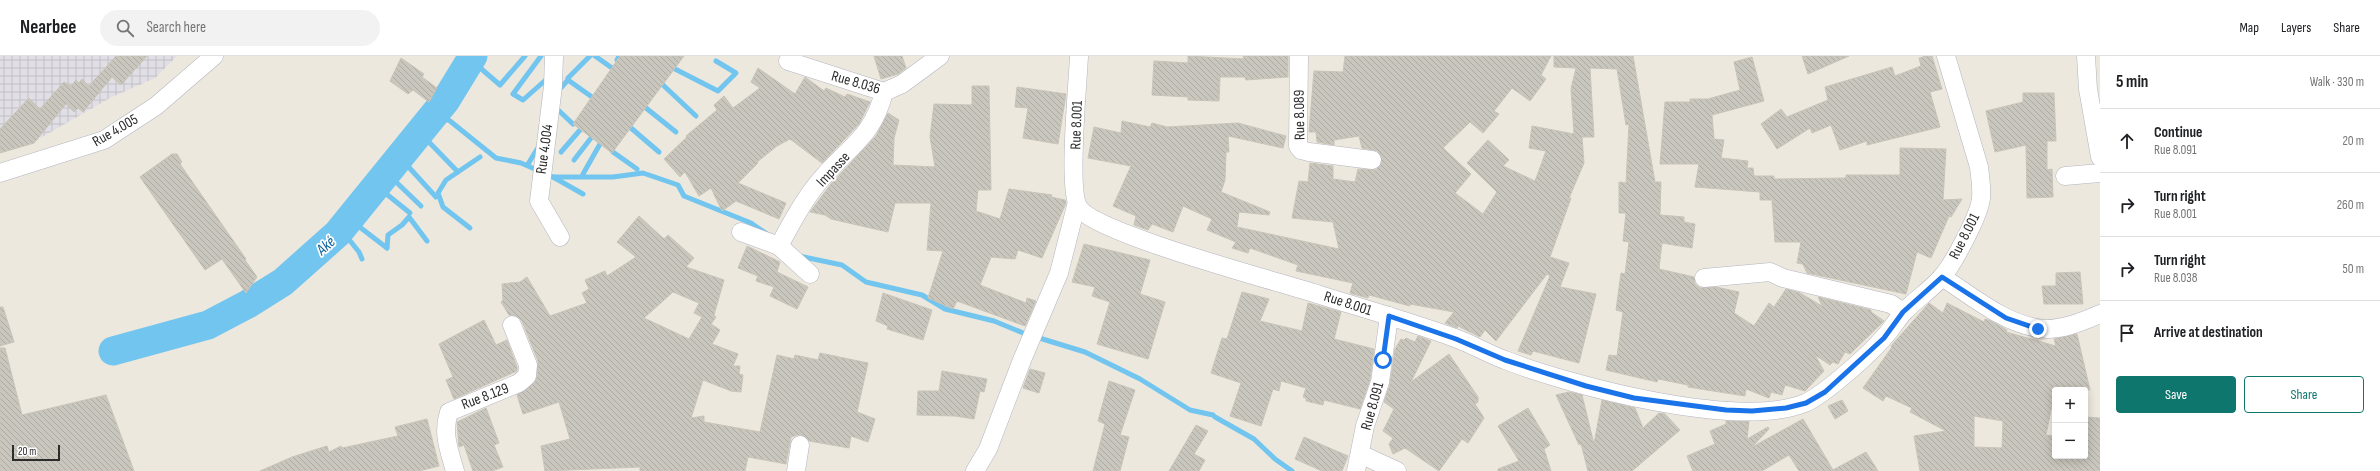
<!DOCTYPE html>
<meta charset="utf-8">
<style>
:root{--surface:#fff;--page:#f2f2f2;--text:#202124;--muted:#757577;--line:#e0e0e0;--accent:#0f766e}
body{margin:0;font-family:"Sofia Sans Condensed",sans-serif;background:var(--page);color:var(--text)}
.controls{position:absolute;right:12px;bottom:12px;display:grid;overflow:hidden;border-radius:4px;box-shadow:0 2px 10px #0003}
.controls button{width:36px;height:36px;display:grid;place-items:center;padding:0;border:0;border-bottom:1px solid var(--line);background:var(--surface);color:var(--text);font:20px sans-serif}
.scale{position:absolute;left:12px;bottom:10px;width:48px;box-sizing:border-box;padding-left:4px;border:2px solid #2c2c2c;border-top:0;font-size:11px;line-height:14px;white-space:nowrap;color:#2c2c2c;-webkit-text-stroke:3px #fff;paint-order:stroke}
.stop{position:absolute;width:12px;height:12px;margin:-9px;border:3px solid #1a73e8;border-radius:50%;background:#fff}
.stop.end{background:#1a73e8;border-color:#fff;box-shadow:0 1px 4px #0008}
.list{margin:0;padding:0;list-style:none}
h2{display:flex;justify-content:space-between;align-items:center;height:52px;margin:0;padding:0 16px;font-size:17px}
h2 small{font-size:13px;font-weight:400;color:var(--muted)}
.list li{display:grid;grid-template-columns:26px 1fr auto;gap:12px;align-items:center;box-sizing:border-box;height:64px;padding:0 16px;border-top:1px solid var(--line)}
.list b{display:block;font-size:15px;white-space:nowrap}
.list p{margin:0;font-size:13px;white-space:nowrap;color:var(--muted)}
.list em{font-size:13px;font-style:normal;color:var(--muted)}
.actions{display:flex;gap:8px;padding:12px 16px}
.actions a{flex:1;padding:9px 0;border:1px solid var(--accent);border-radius:4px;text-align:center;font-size:14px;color:var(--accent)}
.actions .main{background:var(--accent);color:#fff}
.icon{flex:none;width:22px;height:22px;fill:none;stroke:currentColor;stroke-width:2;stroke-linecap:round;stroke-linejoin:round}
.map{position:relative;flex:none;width:2100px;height:415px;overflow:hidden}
header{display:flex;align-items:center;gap:24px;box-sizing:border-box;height:56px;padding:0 20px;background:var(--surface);border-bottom:1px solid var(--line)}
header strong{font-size:19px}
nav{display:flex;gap:22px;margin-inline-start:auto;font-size:14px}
.search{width:280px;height:36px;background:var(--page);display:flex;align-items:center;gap:10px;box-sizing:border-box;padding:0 14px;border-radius:22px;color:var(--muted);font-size:15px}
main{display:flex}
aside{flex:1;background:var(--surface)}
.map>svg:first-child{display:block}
</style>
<header>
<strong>Nearbee</strong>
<div class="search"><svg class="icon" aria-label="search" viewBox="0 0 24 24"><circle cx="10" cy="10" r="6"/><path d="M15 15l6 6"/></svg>Search here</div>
<nav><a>Map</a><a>Layers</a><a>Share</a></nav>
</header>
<main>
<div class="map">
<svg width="2100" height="415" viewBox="0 0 2100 415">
<defs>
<pattern id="industrial-grid" width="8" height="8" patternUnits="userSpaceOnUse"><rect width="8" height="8" fill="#e1dfe6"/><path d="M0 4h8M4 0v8" fill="none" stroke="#c1c0c5"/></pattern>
<pattern id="building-back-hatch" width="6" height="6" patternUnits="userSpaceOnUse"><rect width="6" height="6" fill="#c9c6bd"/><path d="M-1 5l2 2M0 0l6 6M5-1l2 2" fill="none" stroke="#adaaa3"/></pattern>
</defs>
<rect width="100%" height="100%" fill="#ede8de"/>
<!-- industrial -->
<path fill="url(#industrial-grid)" d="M0,0H177L155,22L110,42L37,84L0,97Z"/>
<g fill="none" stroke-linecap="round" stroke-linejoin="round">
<!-- stream -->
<g stroke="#72c5ee" stroke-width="5">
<path d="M541,0L513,38L523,44L549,21"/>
<path d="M595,0L612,12"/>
<path d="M617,4L619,0"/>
<path d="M478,10L500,29L525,0"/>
<path d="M675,13L718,35L736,17L716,5"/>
<path d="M568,22L590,0"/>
<path d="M663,29L696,60"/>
<path d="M558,35L568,24L592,41"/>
<path d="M554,50L573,68"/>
<path d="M646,52L676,76"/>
<path d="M437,59L450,65L496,102L521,107L553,121H613L643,117L678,129L684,140L751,167L767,178"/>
<path d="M631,72L659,96"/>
<path d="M425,82L458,116"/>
<path d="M561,96L580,74"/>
<path d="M613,96L637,113"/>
<path d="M574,104L591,82"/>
<path d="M405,107L436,141"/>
<path d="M528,108L539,90"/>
<path d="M583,118L600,88"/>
<path d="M553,121L583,138"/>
<path d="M393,123L421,150"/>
<path d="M384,136L410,157"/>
<path d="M357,169L387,192"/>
<path d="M470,172L443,151L438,137L446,124L480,101"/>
<path d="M347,181L359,196L362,203"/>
<path d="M387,192L388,179L402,169L409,161L427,185"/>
<path d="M799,200L842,209L866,226L922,239L945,253L994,265L1028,279"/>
<path d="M1036,281L1085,296L1140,323L1190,354L1213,359"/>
<path d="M1215,361L1254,383L1275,403L1292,415"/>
</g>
<!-- river -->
<path stroke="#72c5ee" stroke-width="29" d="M113,295L208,269L248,248L283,226L338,177L446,44L473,0"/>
</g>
<!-- building -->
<g fill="url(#building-back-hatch)" stroke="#c9c4b8" fill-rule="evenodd">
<path d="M116,0H147L121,29L112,21L83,56L78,52L74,56L66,48L34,87L0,97V73L29,42L40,53L64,26L71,30L76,24L79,27L82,23L89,30Z"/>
<path d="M620,0H684L612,97L573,68Z"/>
<path d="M874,0H902L906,12L898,18L881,23Z"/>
<path d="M1188,0L1244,3L1243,0H1288V21L1246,24L1245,21H1220L1219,45L1188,44V41L1152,39L1154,5L1188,7Z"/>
<path d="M1345,0H1551L1541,19L1546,23L1530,45L1512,32L1494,55L1499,58L1483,77L1470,66L1443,92L1471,118L1455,137L1483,158L1497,136L1467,107L1488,84L1509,104L1503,110L1535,125L1546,95L1529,92L1532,70L1574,78L1571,33L1576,12L1554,11V0H1633L1655,126H1661L1660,159L1684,161V166L1695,168L1692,192L1662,187L1659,213L1694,221L1695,228L1700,232L1716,231L1739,236L1734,257L1754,270L1769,247L1774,251L1786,233L1800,237L1822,250L1818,241L1871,254V256L1884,265L1850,298L1845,296L1838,308L1833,306L1830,309L1815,299L1824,315L1805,335L1785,329L1782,339L1771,336L1769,342L1746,333L1745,340L1688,331V329L1658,323L1657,326L1606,314L1609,299L1617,300L1623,256L1616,254L1621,217L1625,218L1629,186L1623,185L1626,157H1619V126L1626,127L1629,68L1626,69L1617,13L1590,12L1594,81H1582L1584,107L1569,142H1571L1550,201L1569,207L1560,231L1596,238L1579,307L1533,295L1531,299L1518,295L1550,220L1547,218L1496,285L1485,274L1480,281L1458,270L1457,272L1445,267L1454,256L1410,248V250L1369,239L1368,242L1353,238L1350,237L1353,227L1296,215L1298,209L1250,192L1248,197L1232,192L1236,186L1207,174L1212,163L1183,150L1173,176L1152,168L1148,174L1134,169L1136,160L1113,150L1131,110L1088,102L1094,71L1121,77L1122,65L1150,71L1152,67L1167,71L1238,67L1286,80L1283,92L1228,80L1229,96H1226L1225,124L1221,136L1270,156L1269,159L1239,156L1237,171L1339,193L1333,166L1292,162L1299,125L1308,126L1310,107L1333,110V123L1355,126L1358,113L1376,114L1382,106L1378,95L1362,92L1359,80L1334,84V89L1317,86L1316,76H1309L1314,15L1343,16Z"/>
<path d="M1802,0H1849L1808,18Z"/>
<path d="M1926,0H1932L1942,33L1930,36L1940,71L1867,89V85L1840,94L1831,69L1812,77L1810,72L1777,93L1761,68L1781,53L1787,61L1828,44L1825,31L1892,11L1895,20L1921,10L1919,2Z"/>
<path d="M1752,1L1764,45L1712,59L1714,83L1724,84L1721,102L1748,105L1747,112H1753L1754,120H1774V123L1846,122V119H1900V92L1946,93L1943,144L1962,143L1951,161L1949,160L1931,202L1917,196L1906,238L1807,217L1803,208L1797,207L1801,186H1775L1772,144H1760V136L1695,131L1699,108H1660L1665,46H1690V43H1708L1740,34L1734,6Z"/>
<path d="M401,2L424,18L422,21L437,32L429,46L413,34L408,38L390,25Z"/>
<path d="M758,12L795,38L805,21L824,35L826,32L845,41L847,38L870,46L859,68L822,107L790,83L777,90L757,106L758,107L738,127L786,147L779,163L736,145L722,155L711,132L699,140L685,116L680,121L664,103L687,81L686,80L717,54L714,49L724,40L733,52L760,32L751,26Z"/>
<path d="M972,30H989L991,134H978L976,155L1000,163L1009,133L1052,139L1051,141L1065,144L1066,147L1042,202L1018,194L1015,203L991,201L980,229L1026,247L1027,242L1036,245L1025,270L957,245L953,253L928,242L943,195L927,194L931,147H895L888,176L831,163L825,159L810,156L831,128L876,80L888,57L899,64L894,82L893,109L935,111L930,81L934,48L972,49Z"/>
<path d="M1017,31L1066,38L1058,88L1023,82L1028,52L1015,51Z"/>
<path d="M2023,37H2054L2056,85H2047V114L2052,113L2053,141L2027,142L2026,89L1995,96L1986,55L2023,46Z"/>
<path d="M172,98H177L182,106L180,108L246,203L245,204L257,221L246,237L222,203L205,214L140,121Z"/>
<path d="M639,160L664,183L668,179L694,202L686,211L724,224L714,259L716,261L711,268L720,274L712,288L738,298L733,310H740L739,318L743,319L741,336L731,335L703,324L691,362L704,360V366L760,376L777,299L794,303L795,299L818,304L820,297L868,307L857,356L875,363L868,386L851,380L849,392L809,385L802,379H797L791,381L786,408L748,401L745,415H640V411L545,415L541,390L570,383L559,346L523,358L517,339L534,327L537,321L538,305L522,265L518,261L509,259L501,246L503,244L502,228L520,226L527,221L550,260L587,247L582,237L589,233L585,224L605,215L607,220L636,201L617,186ZM673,236L699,247L694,257L702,261L689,283L644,262Z"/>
<path d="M1084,188L1150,204L1140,238L1165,246L1148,303L1097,288L1110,246L1092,240L1095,231L1072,226Z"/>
<path d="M747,190L780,206L777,216L808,231L797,253L770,240L774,231L756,225L758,220L738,212Z"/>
<path d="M2080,216L2083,248H2044L2042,230H2056V217Z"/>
<path d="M1242,236L1269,243L1260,265L1302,275L1308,247L1341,256L1334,283L1374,293L1370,324L1360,353L1324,344L1323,349L1306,345V342L1303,341L1306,332L1281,325L1279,335L1273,333L1261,370L1230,360L1241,327L1211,317L1222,282L1227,283Z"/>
<path d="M883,237L932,254L923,284L887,273L888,270L876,265Z"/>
<path d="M1929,247L1943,257L1947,247L1984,266L1985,263L1991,265L2007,274L2006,276L2056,290L2054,283L2077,278L2090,334H2055L2046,379L2055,380V400H2085L2086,361L2100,362V415H1920L1914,380L1946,375L1910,356L1912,352L1886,340L1883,345L1863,332L1892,291L1891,290ZM1974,360L2003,365L2002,392L1974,391Z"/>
<path d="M0,251H3L14,286L0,290Z"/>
<path d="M484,264L496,289L507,284L517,311V315L454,343L446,324L453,321L439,288Z"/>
<path d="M1418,280L1431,285L1411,326L1449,298L1478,341V346L1475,348L1484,362L1468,387L1462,383L1439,415L1405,392L1393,398L1389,388L1393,382L1383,375L1394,353L1384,346L1390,328L1395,293L1401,283L1404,284L1406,282L1415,286Z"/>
<path d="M0,292H5L22,359L106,339L134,415H0Z"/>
<path d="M1030,313L1045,317L1039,337L1023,332Z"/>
<path d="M942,315L987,323L984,336L980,335L974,363L955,360L917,359L918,335H939Z"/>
<path d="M1109,325L1135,334L1120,379L1129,381L1120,415H1093L1105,368L1098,365Z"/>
<path d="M1569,336L1582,339L1594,388L1602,344L1635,352L1643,372L1659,357L1665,358L1680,374L1632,415H1588L1581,388L1579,389L1556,339Z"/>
<path d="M1842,344L1848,355L1835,363L1828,350Z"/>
<path d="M486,352L499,387L494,389L503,411L492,415H473L464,389L459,391L457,366Z"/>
<path d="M1528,352L1550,389L1544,393L1551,415H1498V413L1519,405L1498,370Z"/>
<path d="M427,363L439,410L419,415H260L292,401L327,390L329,396L341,390L342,392L398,380L395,371Z"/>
<path d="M1803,363L1833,414L1866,396L1878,415H1799L1789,399L1762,415H1693L1687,400L1715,388L1710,375L1726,368V365H1749L1747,383L1768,371L1769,373L1752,391Z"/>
<path d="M1196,369L1208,375L1194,398L1205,404L1199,415H1169Z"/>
<path d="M1304,381L1348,400L1342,415H1322L1295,403Z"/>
</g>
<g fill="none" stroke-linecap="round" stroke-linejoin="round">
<defs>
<g id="minor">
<path d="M554,0L553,30L539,145L560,181"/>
<path d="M1079,0C1078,26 1067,135 1079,152C1097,178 1280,226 1320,239C1365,253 1411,266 1455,282C1472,288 1488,298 1505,304C1572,330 1738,374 1805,347C1824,339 1871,297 1885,280C1892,273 1897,263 1904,256C1915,244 1929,235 1940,223C1952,211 1980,158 1981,142C1982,132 1980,121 1979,111L1946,0"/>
<path d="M1299,0L1298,90L1301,94L1309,96L1372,104"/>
<path d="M2086,0L2088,33L2100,101"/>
<path d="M788,5L884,36L902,28L940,0"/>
<path d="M0,117L104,84L156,50L214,0"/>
<path d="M2065,120L2100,117"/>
<path d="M741,176L779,190L810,218"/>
<path d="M779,190C792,166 805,141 823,121C851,89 873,80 884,36"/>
<path d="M1942,221C1972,240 2002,266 2037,272C2058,276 2082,266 2100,258"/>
<path d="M1704,222L1770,216L1783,222L1891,248L1903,256"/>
<path d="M1360,398L1397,415"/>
<path d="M455,415C449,394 442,377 449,356L519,327L527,320L528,309L512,269"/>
<path d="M796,415L800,389"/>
<path d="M975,415L988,393L1022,304L1059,217L1076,150"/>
<path d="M1356,415L1365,370L1380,326L1389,260"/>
</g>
</defs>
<!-- minor casing -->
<use href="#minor" stroke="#b2b4bf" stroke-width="19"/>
<!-- minor -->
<use href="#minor" stroke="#fff" stroke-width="18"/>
</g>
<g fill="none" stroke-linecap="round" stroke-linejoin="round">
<!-- route -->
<path stroke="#1a73e8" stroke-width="5" d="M1383,304L1389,260L1456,283L1505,304L1586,330L1634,342L1726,354L1752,355L1786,352L1806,347L1825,336L1884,282L1903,256L1942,221L2006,262L2038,273"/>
</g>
<g text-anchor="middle" stroke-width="3.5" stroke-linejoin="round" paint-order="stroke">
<!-- street labels -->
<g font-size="15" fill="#2c2c2c" stroke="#fff">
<text transform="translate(856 26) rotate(16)" y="5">Rue 8.036</text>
<text transform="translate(1299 59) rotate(-91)" y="5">Rue 8.089</text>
<text transform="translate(1076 69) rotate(-88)" y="5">Rue 8.001</text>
<text transform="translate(115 74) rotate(-30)" y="5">Rue 4.005</text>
<text transform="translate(544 93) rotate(-82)" y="5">Rue 4.004</text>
<text transform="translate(833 113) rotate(-47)" y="5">Impasse</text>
<text transform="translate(1964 180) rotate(-63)" y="5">Rue 8.001</text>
<text transform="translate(1348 247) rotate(18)" y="5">Rue 8.001</text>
<text transform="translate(485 340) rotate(-21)" y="5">Rue 8.129</text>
<text transform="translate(1372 350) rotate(-74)" y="5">Rue 8.091</text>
</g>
<!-- water labels -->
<g font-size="16" font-style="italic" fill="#0e639e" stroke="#fff">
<text transform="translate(325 189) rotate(-42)" y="6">Aké</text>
</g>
</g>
</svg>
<div class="controls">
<button>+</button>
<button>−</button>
</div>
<div class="scale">20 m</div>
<div class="stop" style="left:1383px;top:304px"></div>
<div class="stop end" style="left:2038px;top:273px"></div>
</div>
<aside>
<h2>5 min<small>Walk · 330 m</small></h2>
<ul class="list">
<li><svg class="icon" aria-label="ahead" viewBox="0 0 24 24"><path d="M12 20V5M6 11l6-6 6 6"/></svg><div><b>Continue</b><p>Rue 8.091</p></div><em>20 m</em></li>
<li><svg class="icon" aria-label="right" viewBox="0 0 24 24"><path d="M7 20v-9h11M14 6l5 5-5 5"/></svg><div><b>Turn right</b><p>Rue 8.001</p></div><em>260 m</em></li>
<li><svg class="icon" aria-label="right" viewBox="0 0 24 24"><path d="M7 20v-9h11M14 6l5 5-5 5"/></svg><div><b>Turn right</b><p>Rue 8.038</p></div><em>50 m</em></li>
<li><svg class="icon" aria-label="arrive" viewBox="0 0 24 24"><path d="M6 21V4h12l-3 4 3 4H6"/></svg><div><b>Arrive at destination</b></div></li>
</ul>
<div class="actions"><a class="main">Save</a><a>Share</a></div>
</aside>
</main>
